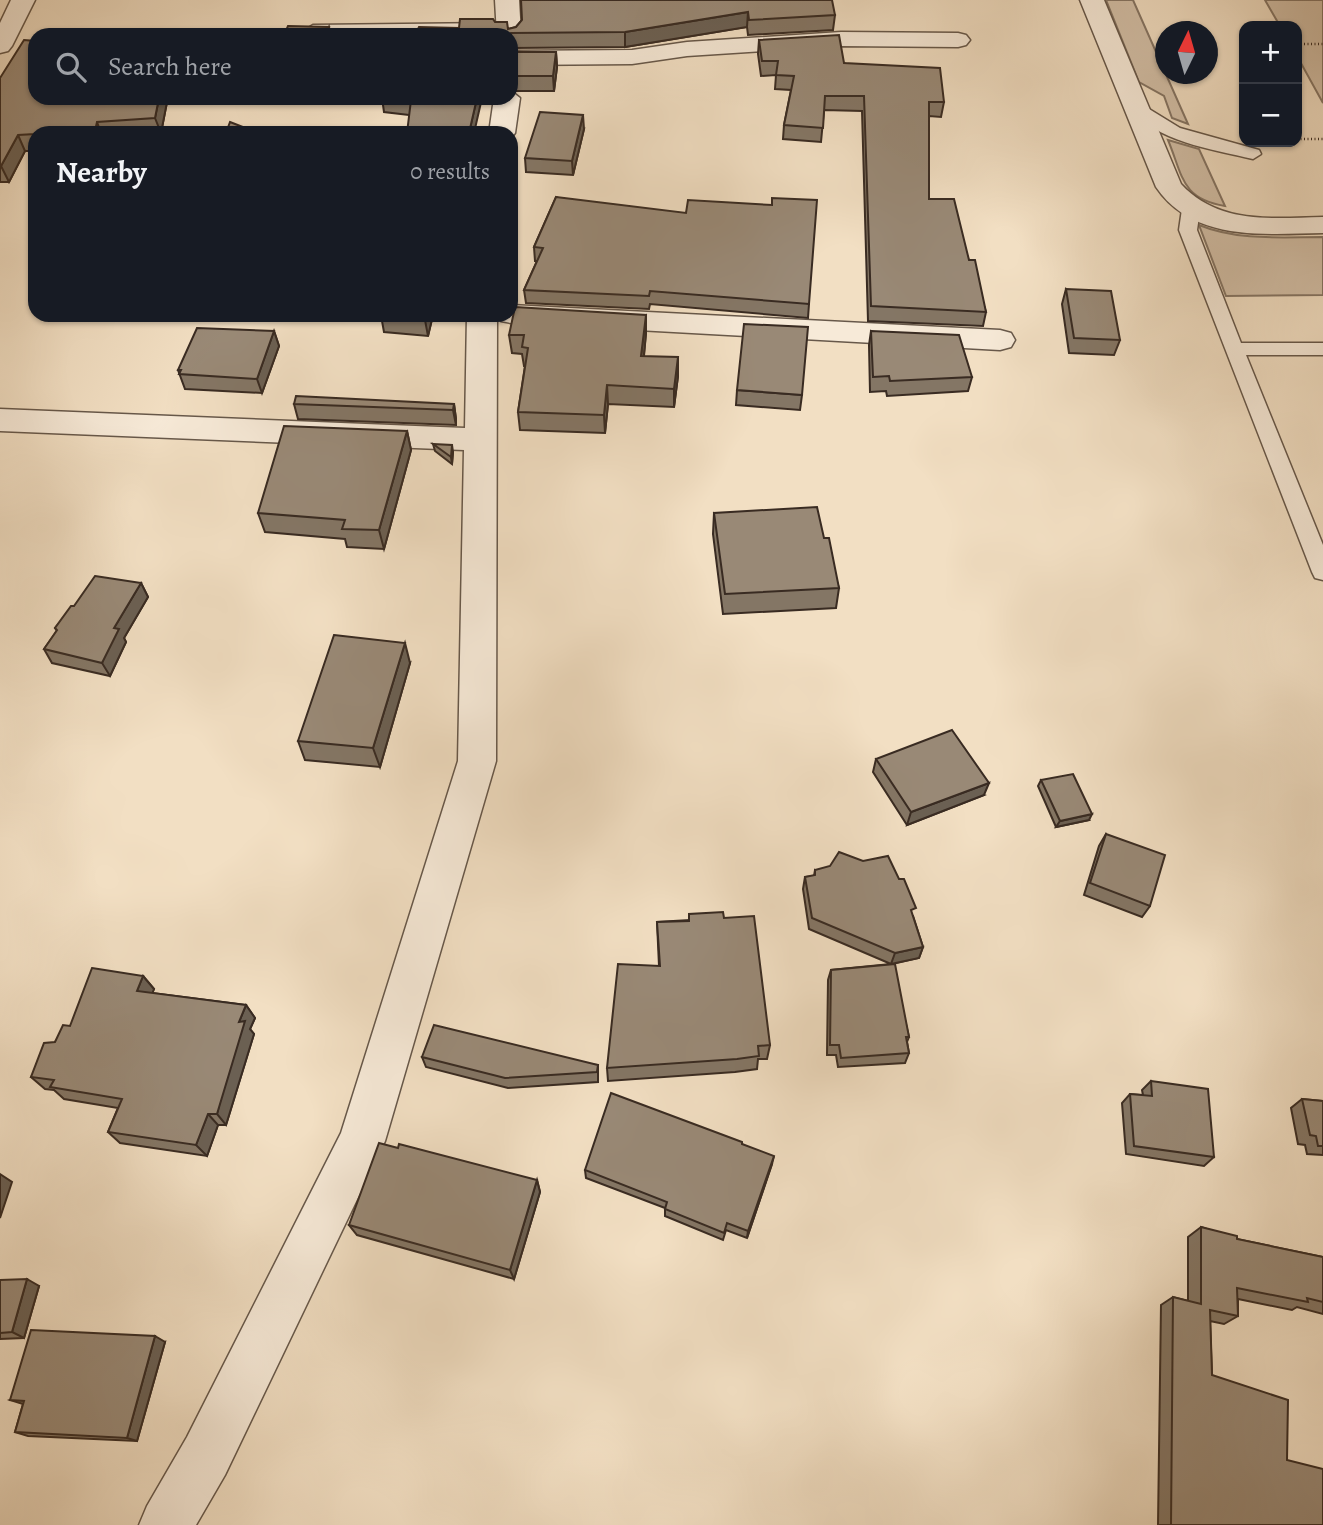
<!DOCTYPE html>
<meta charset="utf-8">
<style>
:root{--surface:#171b24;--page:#242831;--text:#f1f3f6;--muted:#9ea1a6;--line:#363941}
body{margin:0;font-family:Alegreya,serif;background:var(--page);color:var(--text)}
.controls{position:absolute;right:21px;top:21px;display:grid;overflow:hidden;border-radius:14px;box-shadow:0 2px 5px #0004}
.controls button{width:63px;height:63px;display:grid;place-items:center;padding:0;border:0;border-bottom:2px solid var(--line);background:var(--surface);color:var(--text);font:35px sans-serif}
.compass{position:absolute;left:1155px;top:21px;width:63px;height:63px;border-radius:50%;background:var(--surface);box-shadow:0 2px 5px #0004;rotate:5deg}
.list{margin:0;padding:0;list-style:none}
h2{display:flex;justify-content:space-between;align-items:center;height:91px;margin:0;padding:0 28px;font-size:30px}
h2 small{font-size:23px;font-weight:400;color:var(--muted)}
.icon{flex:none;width:38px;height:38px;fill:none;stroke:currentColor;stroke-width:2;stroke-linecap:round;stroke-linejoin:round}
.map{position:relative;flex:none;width:1323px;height:1525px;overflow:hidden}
.search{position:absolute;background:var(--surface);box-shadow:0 2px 5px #0004;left:28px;top:28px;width:490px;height:77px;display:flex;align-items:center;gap:18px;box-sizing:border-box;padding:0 24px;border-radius:21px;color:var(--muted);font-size:26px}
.panel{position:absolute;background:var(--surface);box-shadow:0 2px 5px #0004;left:28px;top:126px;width:490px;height:196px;border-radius:21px}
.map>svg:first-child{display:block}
</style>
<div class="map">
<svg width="1323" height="1525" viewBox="0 0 1323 1525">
<rect width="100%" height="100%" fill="#f2dfc3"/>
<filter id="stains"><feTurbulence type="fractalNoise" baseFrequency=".00286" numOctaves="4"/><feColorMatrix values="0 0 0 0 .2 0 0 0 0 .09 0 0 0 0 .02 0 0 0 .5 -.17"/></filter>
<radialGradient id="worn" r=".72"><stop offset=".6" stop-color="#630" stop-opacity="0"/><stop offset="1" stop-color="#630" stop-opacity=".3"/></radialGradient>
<!-- green -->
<g fill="#d3c0a8" stroke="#867665" stroke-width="2">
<path d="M1106,0H1133L1188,124L1172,118L1164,96L1139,82Z"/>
<path d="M1265,0H1323V103L1297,56V26H1280Z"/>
<path d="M1168,140L1199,149L1225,206C1181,199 1183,176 1168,140Z"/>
<path d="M1199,225C1238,241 1282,237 1323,237V295L1226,296Z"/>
</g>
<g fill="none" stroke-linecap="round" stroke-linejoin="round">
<defs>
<g id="lane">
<path d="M493,23L500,27L498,30L313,35L305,30L313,25Z"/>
<path d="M1136,101L1180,128L1259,150L1261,154L1253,159C1211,149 1156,142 1128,106L1130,103Z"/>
<path d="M1191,204L1200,209L1197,230L1241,343H1323V355H1246L1323,545V580L1315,578L1312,572L1179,230L1182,209Z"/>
</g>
<g id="street">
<path d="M11,0H35L12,46L8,51L0,53V23Z"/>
<path d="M495,0H519L521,35L517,40L511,42V35H497Z"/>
<path d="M1080,0H1104L1181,184C1219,225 1272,218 1323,217V233C1264,234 1193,242 1156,187Z"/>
<path d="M841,32L958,33L966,35L970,40L966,45L958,47L841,46L687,56L632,64L511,65L512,51L632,50L687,42Z"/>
<path d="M511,91L520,98L515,133L511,138V133H489L494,98H511Z"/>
<path d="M511,305L1000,330L1011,333L1015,340L1011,347L1000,350L511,323L501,321L497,315H511Z"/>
<path d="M467,315H497L496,761L385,1141L225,1475L196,1525H139L147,1506L187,1437L341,1133L458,761L464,450L0,431V409L465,428Z"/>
</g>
</defs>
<!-- lane casing -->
<use href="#lane" stroke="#67584a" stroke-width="3"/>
<!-- street casing -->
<use href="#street" stroke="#67584a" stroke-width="3"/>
<!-- path -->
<g stroke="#392b22" stroke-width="2.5" stroke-dasharray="1 2.5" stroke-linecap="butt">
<path d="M1297,44H1323"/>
<path d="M1297,139H1323"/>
</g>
<!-- lane -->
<use href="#lane" fill="#f7ead8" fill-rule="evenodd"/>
<!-- street -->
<use href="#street" fill="#f7ead8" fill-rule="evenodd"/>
</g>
<!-- wall -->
<g fill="#847665" stroke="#392b22" stroke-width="2">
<path d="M521,0L835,15L833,30L748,35L747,27L625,47L512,48L511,49V35H415L495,22L508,29L516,27L522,20Z"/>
<path d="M759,40L844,63L944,102L941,117L929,116V199L969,260L986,312L983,326L868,321L862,111L824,110L821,142L783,139L784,125L791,90L775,89L776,75L761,76L758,54Z"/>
<path d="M511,52H556L557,67L554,91H515L511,89Z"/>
<path d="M0,78L35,98H180V101L167,102L161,133H35V151H25L9,182H0Z"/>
<path d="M382,98H482L409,115L384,112Z"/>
<path d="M584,129L573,175L526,172L525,158Z"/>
<path d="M556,197L809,304L808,318L650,304L649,309L526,303L524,290L537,261H535L534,247Z"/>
<path d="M1066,289L1120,340L1114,355L1069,353L1062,304Z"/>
<path d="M377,315H433L428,336L384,332L382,321H378Z"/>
<path d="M646,315V333L644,356L678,376L674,407L608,404L605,433L520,430L518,412L525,366H524L522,354L512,353L509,335Z"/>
<path d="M274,331L279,346L262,393L185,389L178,370Z"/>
<path d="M871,331L972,377L968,391L887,396L886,391L870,392L869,345Z"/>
<path d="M737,390L802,395L800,410L736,405Z"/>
<path d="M294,404H454L456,419V425L298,419Z"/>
<path d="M407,431L411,450L384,549L347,547L345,539L265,532L258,513Z"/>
<path d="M433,444L453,452L452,464L435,451Z"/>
<path d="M714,513L824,538L839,588L836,608L723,614L713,534Z"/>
<path d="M141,583L148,597L124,638L126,642L110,676L52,663L44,649L57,631L55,628L74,606Z"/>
<path d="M410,663L380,767L305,760L298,741Z"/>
<path d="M876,759L984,795L907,825L873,772Z"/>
<path d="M1041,780L1089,820L1056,827L1038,786Z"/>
<path d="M1106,834L1150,906L1142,917L1084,895L1099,846Z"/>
<path d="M815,870L913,916L923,947L919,958L892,964L909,1037L907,1042L909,1053L905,1063L838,1067L836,1055H827L828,980L831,970L891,964L809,929L803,889L805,877L814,876Z"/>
<path d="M724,918L770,1045L767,1059H758L757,1069L735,1072L608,1081L607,1068L659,966L657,922Z"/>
<path d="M143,976L154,989L152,993L246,1005L255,1018L250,1029L254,1034L226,1125H218L207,1156L120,1143L108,1132L118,1108L64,1099L54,1090L45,1089L31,1077L55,1042L70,1026Z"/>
<path d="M422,1057L598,1065V1082L508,1088L426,1067Z"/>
<path d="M1151,1081L1214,1157L1204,1166L1126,1154L1122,1103L1130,1094L1143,1095L1142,1090Z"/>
<path d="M1302,1099L1323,1101V1155L1307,1154L1305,1145L1298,1144L1291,1108Z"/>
<path d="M742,1144L772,1164L747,1238L726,1230L723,1240L665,1216V1208L586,1178L585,1170Z"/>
<path d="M537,1180L540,1192L514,1279L357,1235L349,1225Z"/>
<path d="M1201,1227L1237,1239L1323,1257V1314L1297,1307L1292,1310L1238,1299V1316L1224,1324L1210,1321L1212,1375L1287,1460L1323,1525H1158L1161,1305L1173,1297L1188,1301V1237Z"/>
<path d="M0,1280L39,1286L24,1338L0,1339Z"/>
<path d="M165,1342L137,1441L28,1436L15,1432L23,1404L10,1400Z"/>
</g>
<!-- shaded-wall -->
<g fill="#6b6053" stroke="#392b22" stroke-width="2">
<path d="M748,12L747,27L625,47V32Z"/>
<path d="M329,27L331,35H326Z"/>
<path d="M556,52L557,67L554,91L553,76Z"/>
<path d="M159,98H166L167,102L161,133L155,118Z"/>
<path d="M477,98H482L474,133H469Z"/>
<path d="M583,115L584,129L573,175L572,161Z"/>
<path d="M97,122L101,133H95V131Z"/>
<path d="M18,135L25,151L9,182L1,166Z"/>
<path d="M426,315H433L428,336L425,320Z"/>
<path d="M646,315V333L642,374L641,356Z"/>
<path d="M274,331L279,346L262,393L257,379Z"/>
<path d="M678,357V376L674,407V389Z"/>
<path d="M607,385L608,404L605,433L604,415Z"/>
<path d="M454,404L456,419V425L453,410Z"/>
<path d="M407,431L411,450L384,549L379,530Z"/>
<path d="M452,445L453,452L452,464L451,457Z"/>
<path d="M141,583L148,597L124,638L126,642L110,676L102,663L114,628Z"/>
<path d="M405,643L410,663L380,767L373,748Z"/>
<path d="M989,783L984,795L907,825L911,812Z"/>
<path d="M1092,814L1089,820L1056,827L1060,821Z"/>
<path d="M923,947L919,958L891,964L895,953Z"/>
<path d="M143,976L154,989L148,1004L137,991Z"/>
<path d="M246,1005L255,1018L250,1029L254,1034L226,1125L217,1114L239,1022Z"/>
<path d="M208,1114L218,1125L207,1156L196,1145Z"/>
<path d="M774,1156L772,1164L747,1238L748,1231Z"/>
<path d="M0,1174L12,1182L0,1218Z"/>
<path d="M537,1180L540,1192L514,1279L510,1270Z"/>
<path d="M27,1279L39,1286L24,1338L12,1332Z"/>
<path d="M155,1336L165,1342L137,1441L127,1438Z"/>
</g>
<!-- building -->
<g fill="#998976" stroke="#392b22" stroke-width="2">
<path d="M521,0H832L835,15L749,20L748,12L625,32L511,33L509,35H415L419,27L459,28L460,19H493L495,22H507L508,29L516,27L522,20Z"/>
<path d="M288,26L329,27L326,35H284Z"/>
<path d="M43,32L88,34V35H41Z"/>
<path d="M839,35L844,63L940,68L944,102H929V199H954L969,260H975L986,312L871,306L864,96H825L823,128L784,125L794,76L776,75L778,61H762L759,40Z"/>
<path d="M24,40L35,41V98H159L155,118L97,122L95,131L35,133V134L18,135L1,166H0V78Z"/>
<path d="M511,52H556L553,76H514L511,74Z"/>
<path d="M395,98H477L469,133H407L411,100Z"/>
<path d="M540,112L583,115L572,161L525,158Z"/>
<path d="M230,122L253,131V133H226Z"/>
<path d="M556,197L686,213L688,200L772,205V198L817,200L809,304L650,291L649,296L524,290L543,248L534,247Z"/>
<path d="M1066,289L1111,291L1120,340L1074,338Z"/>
<path d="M515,307L646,315L641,356L678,357L674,389L607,385L604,415L518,412L528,348L522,347L524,335H509Z"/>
<path d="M381,315H426L425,320L381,316Z"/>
<path d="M744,324L808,327L802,395L737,390Z"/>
<path d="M197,328L274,331L257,379L179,374L181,370H178Z"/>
<path d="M871,331L959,335L972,377L890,381L889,376L873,377Z"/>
<path d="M296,396L454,404L453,410L294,404Z"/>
<path d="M284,426L407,431L379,530L342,529L345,520L258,513Z"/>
<path d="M433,444L452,445L451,457Z"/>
<path d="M817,507L824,538H829L839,588L725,594L714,513Z"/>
<path d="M95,576L141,583L114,628L119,629L102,663L44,649L57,630L55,628L71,606H74Z"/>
<path d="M334,635L405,643L373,748L298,741Z"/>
<path d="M952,730L989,783L911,812L876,759Z"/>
<path d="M1073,774L1092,814L1060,821L1041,780Z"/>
<path d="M1106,834L1165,855L1150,906L1090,883Z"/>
<path d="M839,852L863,861L888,856L899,879H904L916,908L911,910L923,947L895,953L812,918L805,877L815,875V870L830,866Z"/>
<path d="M723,912L724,918L754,916L770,1045L758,1046L759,1056L737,1059L607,1068L618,964L660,966L657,922L689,921V914Z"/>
<path d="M895,964L909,1037H906L909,1053L841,1058L839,1045H830L831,970Z"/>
<path d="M92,968L143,976L137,991L246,1005L239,1022L245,1021L217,1114H208L196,1145L108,1132L122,1099L50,1087L54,1080L31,1077L44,1043L55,1042L63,1025L70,1026Z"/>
<path d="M434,1025L598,1065L597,1072L505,1078L422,1057Z"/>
<path d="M1151,1081L1208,1089L1214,1157L1134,1146L1130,1094L1152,1096Z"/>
<path d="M611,1093L742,1142V1144L774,1156L748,1231L727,1223L724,1233L665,1209L667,1202L585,1170Z"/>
<path d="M1302,1099L1323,1101V1146H1318L1316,1136L1310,1135Z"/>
<path d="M379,1143L398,1148L399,1144L537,1180L510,1270L349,1225Z"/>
<path d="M1201,1227L1237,1236V1239L1323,1257V1302L1307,1298L1308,1302L1237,1288L1238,1316L1210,1310L1212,1375L1288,1400L1287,1460L1323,1469V1525H1171L1173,1297L1201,1304Z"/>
<path d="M27,1279L12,1332L0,1333V1280Z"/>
<path d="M31,1330L155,1336L127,1438L15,1432L24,1401L10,1400Z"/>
</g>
<rect width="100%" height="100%" filter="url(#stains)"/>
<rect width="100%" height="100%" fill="url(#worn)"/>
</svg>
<div class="controls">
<button>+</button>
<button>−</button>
</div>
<svg class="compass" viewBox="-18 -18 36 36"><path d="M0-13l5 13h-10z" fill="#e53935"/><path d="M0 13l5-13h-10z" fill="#9ea1a6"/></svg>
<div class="search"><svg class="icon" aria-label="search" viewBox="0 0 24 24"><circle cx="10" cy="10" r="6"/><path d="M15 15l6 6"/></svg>Search here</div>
<section class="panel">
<h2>Nearby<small>0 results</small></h2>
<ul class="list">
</ul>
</section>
</div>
